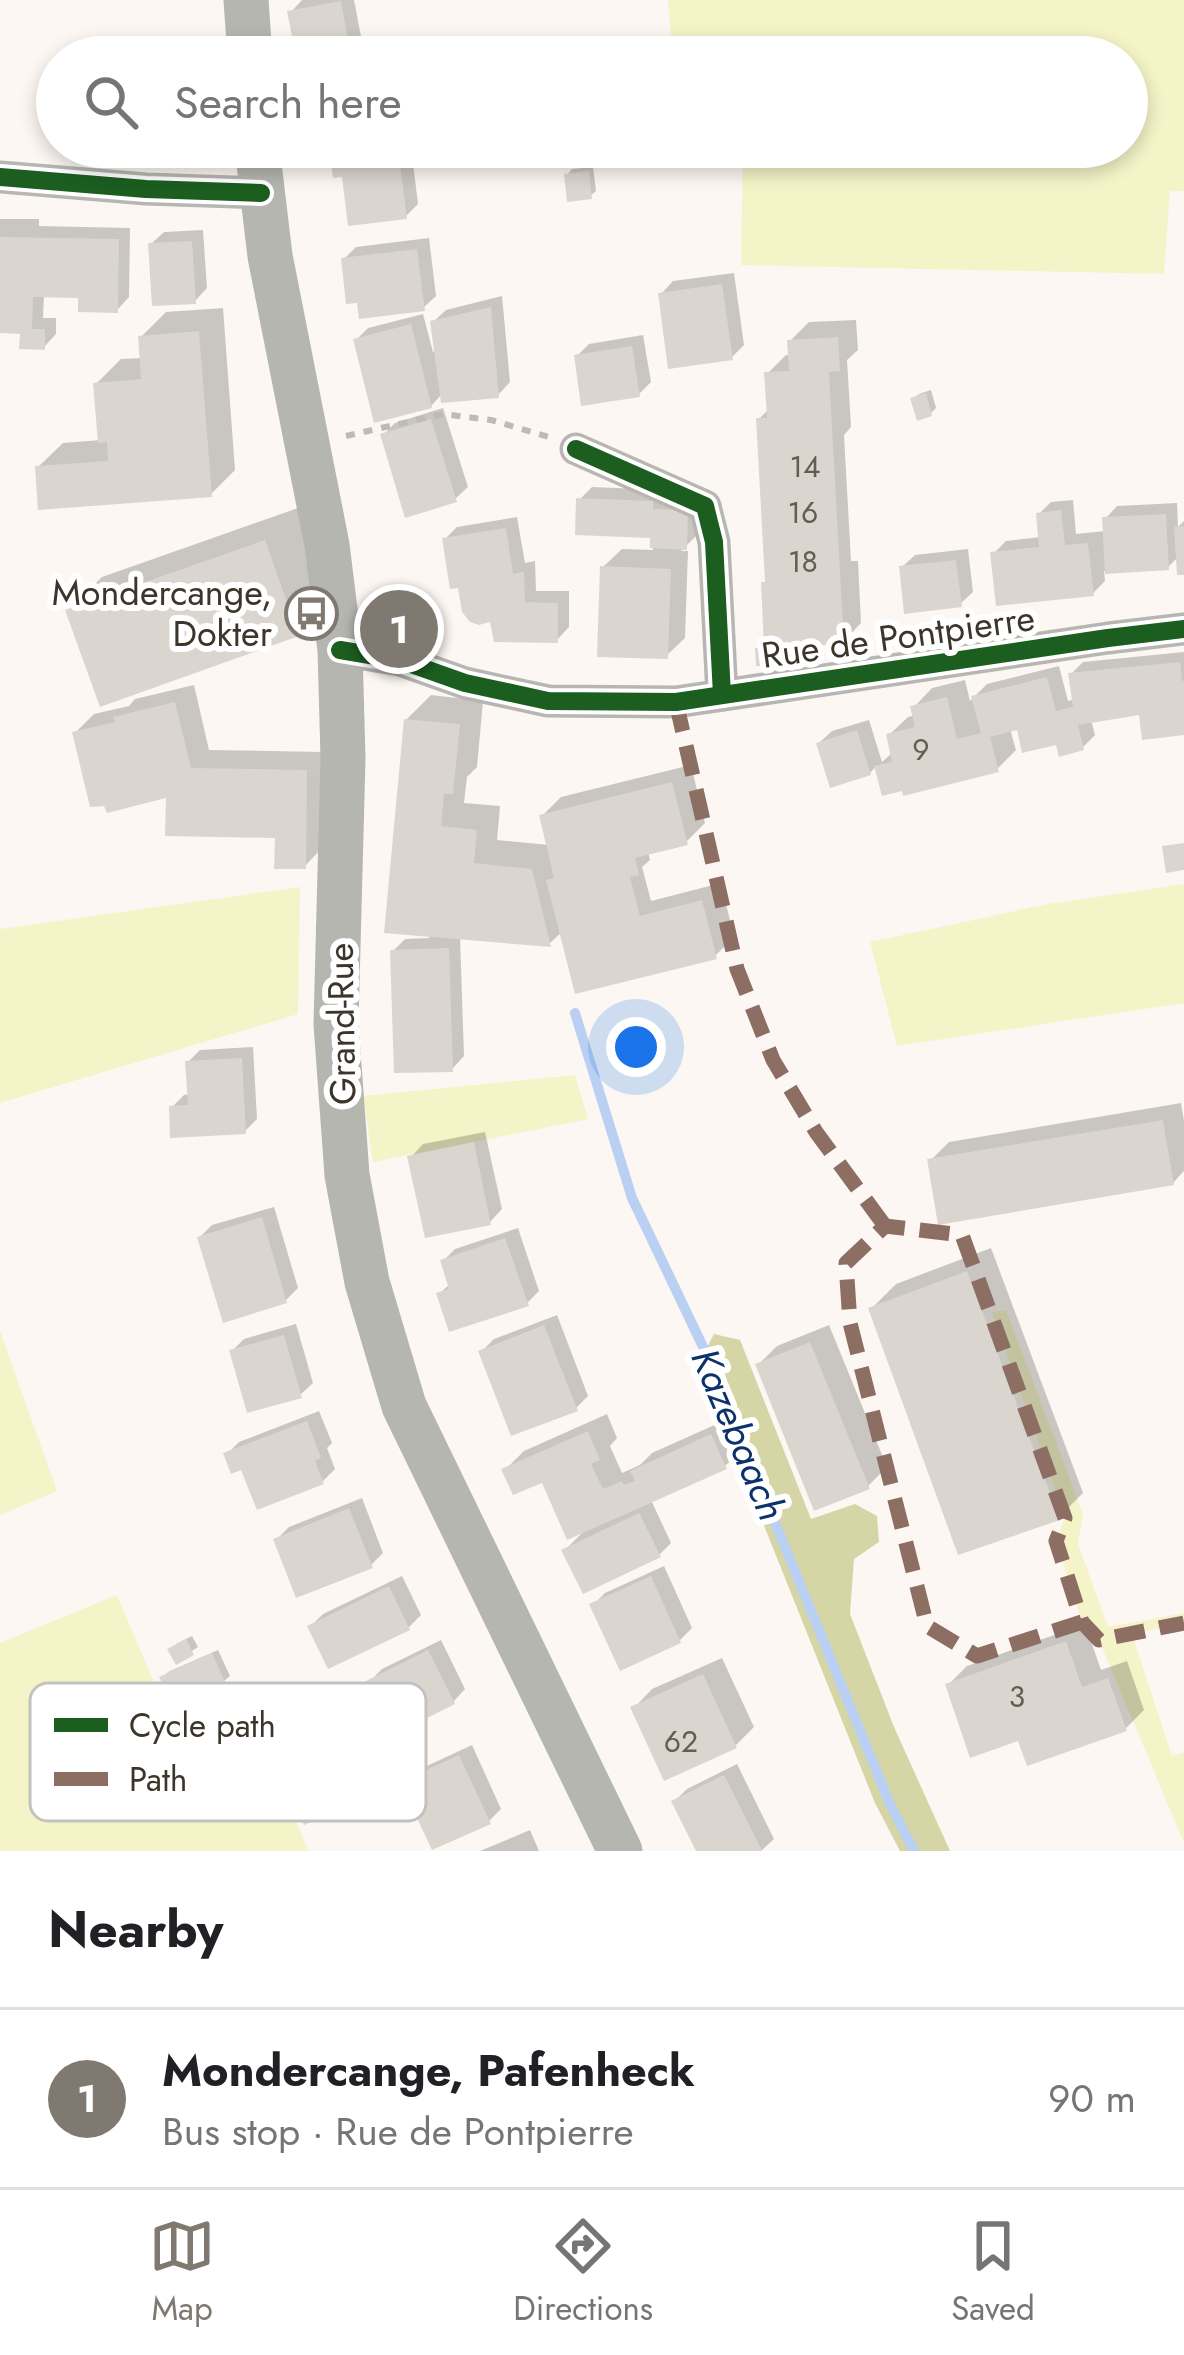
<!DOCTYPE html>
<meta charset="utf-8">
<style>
:root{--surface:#fff;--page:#f2f2f2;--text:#202124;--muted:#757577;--line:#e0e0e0;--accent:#7f7971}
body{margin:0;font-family:Jost,sans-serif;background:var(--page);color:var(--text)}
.you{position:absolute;left:636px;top:1047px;width:42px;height:42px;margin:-30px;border:9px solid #fff;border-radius:50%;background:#1a73e8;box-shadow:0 0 0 18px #1a73e833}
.badge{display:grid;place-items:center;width:78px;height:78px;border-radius:50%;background:var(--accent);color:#fff;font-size:39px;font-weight:700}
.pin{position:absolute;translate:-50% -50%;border:6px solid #fff;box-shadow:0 3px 12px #0006}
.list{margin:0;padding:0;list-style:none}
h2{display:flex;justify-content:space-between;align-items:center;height:156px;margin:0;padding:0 48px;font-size:51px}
h2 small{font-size:39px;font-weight:400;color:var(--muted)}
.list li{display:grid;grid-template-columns:78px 1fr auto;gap:36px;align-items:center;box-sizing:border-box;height:180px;padding:0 48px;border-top:3px solid var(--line)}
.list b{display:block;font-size:45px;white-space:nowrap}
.list p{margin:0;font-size:39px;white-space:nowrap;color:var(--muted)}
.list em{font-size:39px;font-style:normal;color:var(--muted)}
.icon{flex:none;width:66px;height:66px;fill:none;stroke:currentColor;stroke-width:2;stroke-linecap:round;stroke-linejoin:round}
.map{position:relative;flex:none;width:1184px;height:1851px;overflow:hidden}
.search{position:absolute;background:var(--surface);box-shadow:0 6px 18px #0003;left:36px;right:36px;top:36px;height:132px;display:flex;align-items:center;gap:30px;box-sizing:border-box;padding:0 42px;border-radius:66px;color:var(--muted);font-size:45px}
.sheet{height:336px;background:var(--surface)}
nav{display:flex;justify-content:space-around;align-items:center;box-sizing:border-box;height:168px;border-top:3px solid var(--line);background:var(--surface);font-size:33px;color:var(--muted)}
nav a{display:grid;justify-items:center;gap:6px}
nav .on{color:var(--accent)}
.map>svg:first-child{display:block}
</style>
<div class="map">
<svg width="1184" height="1851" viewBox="0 0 1184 1851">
<rect width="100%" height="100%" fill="#fcf7f2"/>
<!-- green -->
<g fill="#f4f4c8">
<path d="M668,0H1184V191H1170L1164,274L741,265L743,147H1127V57H673Z"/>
<path d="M1184,884V1003L897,1046L870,942L1048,904Z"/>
<path d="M300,887L298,1014L0,1103V929Z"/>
<path d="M575,1075L588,1119L373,1162L363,1096Z"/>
<path d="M1006,1310L1083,1514L1078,1544L1108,1627L1184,1613V1623L1132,1634L1172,1756L1184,1753V1843L1099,1640L1082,1622L1056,1541L1065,1517L992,1312Z"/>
<path d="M0,1331L57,1491L0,1515Z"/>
<path d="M117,1595L181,1746L254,1714L308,1851H0V1643Z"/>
</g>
<!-- forest -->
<path fill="#d5d5a6" d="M714,1334L740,1340L811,1519L855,1504L877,1516L879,1542L854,1559L850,1614L894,1727L950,1851H900L875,1803L699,1363Z"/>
<!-- shadow -->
<g fill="#0003">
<path d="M302,0H354L365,57H299L291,12Z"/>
<path d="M336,147H411L418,204L406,216L345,174L333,150Z"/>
<path d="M593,167L596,191L590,196L567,175L572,169Z"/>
<path d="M0,219H39V226L130,228L129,297L117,310L81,296L44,295L43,318H56V334L44,347L23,331L0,330Z"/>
<path d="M203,230L207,288L195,301L151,244L164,232Z"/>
<path d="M429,238L436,296L423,308L344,259L356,247Z"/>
<path d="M734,273L744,345L732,357L661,294L673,281Z"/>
<path d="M502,296L510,382L498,395L442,394L431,406L356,340L368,328L423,314L433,352L437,351L433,322L446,310Z"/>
<path d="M223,308L235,470L210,495L38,467L63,443L101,440L96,384L121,359L143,358L141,337L166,312Z"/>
<path d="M856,320L858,350L847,360L851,427L844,435L851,561H858L861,623L843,642L820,643L802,661L758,649L767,640L768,579L759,419L769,409L767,374L786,355H791L790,341L809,322Z"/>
<path d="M643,335L651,382L639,394L577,356L589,344Z"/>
<path d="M931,390L936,408L931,413L913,399L919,394Z"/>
<path d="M443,408L468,487L455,499L383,435L395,423Z"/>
<path d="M592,487L664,490L699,499L698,534L681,551H688L685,638L666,656L603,567L622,549L653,550V536L579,500Z"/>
<path d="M1073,500L1076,534L1106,531L1105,519L1117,506L1177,503L1178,527L1184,521V572L1179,556L1168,567L1104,571L1105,581L1093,593L994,553L1006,541L1041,537L1039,514L1051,502Z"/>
<path d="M298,508L331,600L298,634L68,611L102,577Z"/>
<path d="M517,517L525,563L535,561L536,591H569V627L557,640L493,618L445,539L457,527Z"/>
<path d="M968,549L973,592L960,604L902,567L915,555Z"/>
<path d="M1184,652V732L1142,712L1091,720L1095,735L1083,747L1019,726L1010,729L1016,750L997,769L884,793L877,765L870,773L819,743L832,731L869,720L882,762L893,752L889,735L908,717L916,715L914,707L932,688L965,680L970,701L987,684L1059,666L1068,701L1075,699L1071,674L1083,662Z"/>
<path d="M194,685L209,750L324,752L323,847L305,866L278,835L169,794L75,733L94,714L129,706L135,699Z"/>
<path d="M431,695L483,701L477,767L467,777L464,803L500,806L497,840L549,845L542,816L561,797L691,765L705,823L686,842L648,851L650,860L642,867L651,901L721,883L734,937L715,956L562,932L550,943L460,936L464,1056L452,1069L393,951L405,939L429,938L406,720Z"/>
<path d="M253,1047L257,1119L245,1131L172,1107L184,1095L190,1094L188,1062L200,1050Z"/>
<path d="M1181,1103L1184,1121V1171L1173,1183L931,1160L949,1142Z"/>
<path d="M485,1132L502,1209L490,1222L411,1157L423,1144Z"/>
<path d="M274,1207L298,1288L286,1300L200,1237L212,1225Z"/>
<path d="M518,1228L539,1291L527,1303L439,1294L451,1283L443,1261L455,1249Z"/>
<path d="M991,1248L1083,1493L1059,1517L871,1309L896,1284Z"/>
<path d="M557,1315L588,1396L576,1408L481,1352L494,1339Z"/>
<path d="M296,1324L313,1383L300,1395L232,1351L244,1339Z"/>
<path d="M829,1325L887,1467L868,1486L758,1365L777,1346Z"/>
<path d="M319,1411L332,1443L327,1448L335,1469L323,1481L243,1466L227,1454L239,1442Z"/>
<path d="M607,1414L617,1438L610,1446L622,1473L640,1465L652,1453L730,1418L744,1448L725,1466L651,1500L671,1543L659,1555L565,1550L586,1529L543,1479L505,1470L524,1451Z"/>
<path d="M362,1498L383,1553L371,1565L277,1539L289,1527Z"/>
<path d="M664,1566L692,1628L680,1640L621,1667L593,1605L605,1593Z"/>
<path d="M402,1576L421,1615L409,1627L311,1626L323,1614Z"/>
<path d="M1085,1624L1101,1670L1127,1661L1144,1710L1126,1728L1020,1737L948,1685L967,1666Z"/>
<path d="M192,1636L198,1647L177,1661L176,1644Z"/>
<path d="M441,1640L465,1689L453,1702L370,1681L382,1669Z"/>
<path d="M218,1650L230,1676L224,1681L163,1678L168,1672Z"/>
<path d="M722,1658L754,1727L735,1746L634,1708L652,1689Z"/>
<path d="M472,1745L501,1809L489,1821L404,1783L416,1771Z"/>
<path d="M737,1764L774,1839L761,1851H699L675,1801L687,1789Z"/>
<path d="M530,1830L539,1851H480Z"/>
</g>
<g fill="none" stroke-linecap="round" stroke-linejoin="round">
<!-- stream -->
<path stroke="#bad0f3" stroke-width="10" d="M575,1013L632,1198L705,1351L890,1804L914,1851"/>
</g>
<!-- building -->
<g fill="#dad5cf">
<path d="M341,1L351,57H296L287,11Z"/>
<path d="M346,147H398L407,219L348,226L342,177L333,178L329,149Z"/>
<path d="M589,171L592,199L567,202L564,174Z"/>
<path d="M0,237L119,239L118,313L78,312V298L33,297L32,329H45V350L19,349L20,334L0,333Z"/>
<path d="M192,241L196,304L152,306L148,243Z"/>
<path d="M417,249L425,311L359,319L357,303L346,304L341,258Z"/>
<path d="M722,284L733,360L668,369L658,293Z"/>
<path d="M491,307L499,398L441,403L430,321Z"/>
<path d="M411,324L432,408L374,423L353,339Z"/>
<path d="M199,331L212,497L38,510L35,466L108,461L107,442L98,443L93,383L141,379L138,336Z"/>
<path d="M838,337L840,371L829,372L844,644L802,646L803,664L756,666L755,648L764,647L761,582H765L756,418H767L764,372L789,371L787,340Z"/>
<path d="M632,346L640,397L581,406L574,355Z"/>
<path d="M926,393L932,416L917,421L910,398Z"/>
<path d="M431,419L457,502L405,518L380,434Z"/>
<path d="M576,498L653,501V509L688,510L687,550L650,548V538L575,535Z"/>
<path d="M1061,510L1065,545L1088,543L1094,596L996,606L990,552L1039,547L1036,513Z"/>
<path d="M1166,514L1169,570L1105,574L1102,517Z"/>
<path d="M1184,526V575H1177L1174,527Z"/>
<path d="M506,528L513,574L524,572L525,602L558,603V643L494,642L490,622L479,625L470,622L462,612L458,588L450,589L442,538Z"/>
<path d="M265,540L299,636L100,707L65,610Z"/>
<path d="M956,560L962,607L904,614L899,566Z"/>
<path d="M600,566L671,569L668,659L597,657Z"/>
<path d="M1180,662L1182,681H1184V735L1142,740L1139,715L1078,725L1084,750L1059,757L1056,745L1022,753L1017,730L990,737L999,772L903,796L902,791L882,796L874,766L892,762L886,734L915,727L910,706L947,697L957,739L981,733L971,696L1047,677L1056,711L1073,707L1068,673Z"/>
<path d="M175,702L191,768L307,770L306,869H274L275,838L165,836L166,798L107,813L104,806L90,807L72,732L115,722L113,717Z"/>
<path d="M404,719L460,724L453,794H444L441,826L477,830L474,863L532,869L551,947L384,933Z"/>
<path d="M857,730L871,775L830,788L816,743Z"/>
<path d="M672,782L688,845L635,858L639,875L630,877L640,916L702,900L717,959L575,994L546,880L554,878L539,815Z"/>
<path d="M1184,843V870L1166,873L1162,846Z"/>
<path d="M449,948L453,1072L394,1073L390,950Z"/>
<path d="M242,1058L246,1134L170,1138L169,1106L188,1105L185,1061Z"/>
<path d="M1163,1120L1174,1185L938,1225L927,1159Z"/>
<path d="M474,1142L491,1225L425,1238L407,1156Z"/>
<path d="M262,1217L287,1303L223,1323L197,1237Z"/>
<path d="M505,1238L529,1306L449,1332L436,1293L449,1289L440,1260Z"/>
<path d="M967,1271L1060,1520L958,1555L868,1308Z"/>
<path d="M544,1325L578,1411L511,1436L478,1351Z"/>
<path d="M284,1335L302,1398L247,1413L229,1350Z"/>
<path d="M810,1342L870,1489L814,1511L755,1364Z"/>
<path d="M307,1421L321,1458L315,1461L324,1484L257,1510L241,1470L231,1474L223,1453Z"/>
<path d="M588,1431L600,1460L591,1464L603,1489L622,1481L624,1485L635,1481L630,1471L711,1434L727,1469L567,1540L542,1483L513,1495L501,1469Z"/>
<path d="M349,1508L373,1568L296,1598L273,1539Z"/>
<path d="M639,1513L661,1557L583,1594L561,1550Z"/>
<path d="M651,1576L681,1643L620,1671L589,1604Z"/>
<path d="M389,1586L410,1630L328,1669L307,1626Z"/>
<path d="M186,1639L194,1655L176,1665L167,1649Z"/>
<path d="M1066,1641L1082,1687L1108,1678L1127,1731L1027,1766L1018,1741L970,1758L945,1684Z"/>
<path d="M428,1650L455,1704L393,1735L366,1681Z"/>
<path d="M212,1653L226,1684L173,1707L159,1677Z"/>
<path d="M703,1674L737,1748L664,1781L630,1707Z"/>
<path d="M459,1755L491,1824L432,1850L400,1782Z"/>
<path d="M724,1775L762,1851H696L671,1801Z"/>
<path d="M315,1791L326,1816L304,1825L292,1800Z"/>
</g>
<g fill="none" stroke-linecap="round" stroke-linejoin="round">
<!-- path -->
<path stroke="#bdbbb7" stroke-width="6" stroke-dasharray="9 9" stroke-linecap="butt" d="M346,436L443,414L491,420L549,437"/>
<!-- street -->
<g stroke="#b7b6b2" stroke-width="33">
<path d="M0,177L146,189L261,193"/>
<path d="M576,449L705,506L714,542L722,695"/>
<path d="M340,650L400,660L465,683L548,701L676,702L1108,638L1184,629"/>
</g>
<!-- secondary -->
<g stroke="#b6b6b1" stroke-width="45">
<path d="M246,0L250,57"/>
<path d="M257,147L270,256L327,545L340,650L343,758L336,1024L347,1175L367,1282L404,1406L620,1851"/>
</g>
<!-- quiet -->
<g stroke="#8d6e63" stroke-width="15" stroke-dasharray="30 15" stroke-linecap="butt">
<path d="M676,702L737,969L773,1060L816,1132L885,1226"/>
<path d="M1082,1622L977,1656L927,1626L850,1323L846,1263L885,1226L962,1235L1065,1518L1056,1541L1082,1622L1099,1640L1184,1623"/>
</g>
<defs>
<g id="cycleway">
<path d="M0,177L146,189L261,193"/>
<path d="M576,449L705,506L714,542L722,695"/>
<path d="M340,650L400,660L465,683L548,701L676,702L1108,638L1184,629"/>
</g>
</defs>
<!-- cycleway casing -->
<use href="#cycleway" stroke="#fff" stroke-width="26"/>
<!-- cycleway -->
<use href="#cycleway" stroke="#1b5e20" stroke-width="18"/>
</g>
<!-- icons -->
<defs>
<symbol id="bus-ring" viewBox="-11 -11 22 22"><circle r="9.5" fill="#fff" stroke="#7f7971" stroke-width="1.5"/><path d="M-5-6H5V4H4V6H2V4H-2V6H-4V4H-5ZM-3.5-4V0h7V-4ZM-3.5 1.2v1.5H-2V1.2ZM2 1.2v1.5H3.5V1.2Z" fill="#7f7971"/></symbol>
</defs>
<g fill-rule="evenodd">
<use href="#bus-ring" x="282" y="584" width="59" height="59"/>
</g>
<g text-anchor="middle" stroke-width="12" stroke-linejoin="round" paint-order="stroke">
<!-- number labels -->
<g font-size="30" fill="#635d55">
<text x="805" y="477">14</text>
<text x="803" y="523">16</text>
<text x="803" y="572">18</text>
<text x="921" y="760">9</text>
<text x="1017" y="1707">3</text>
<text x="681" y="1752">62</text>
</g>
<!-- poi labels -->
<g font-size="36" fill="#3b352c" stroke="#fff" text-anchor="end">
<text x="272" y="605">Mondercange,<tspan x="272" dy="41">Dokter</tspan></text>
</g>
<!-- street labels -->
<g font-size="36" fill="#3b352c" stroke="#fff">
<text transform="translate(898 636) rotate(-8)" y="13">Rue de Pontpierre</text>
<text transform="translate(341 1024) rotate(-91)" y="13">Grand-Rue</text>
</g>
<!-- water labels -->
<g font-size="39" font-style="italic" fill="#0d326b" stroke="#fff">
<text transform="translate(739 1434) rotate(67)" y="14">Kazebaach</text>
</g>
</g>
<!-- legend -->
<rect x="30" y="1683" width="396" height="138" rx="18" fill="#fff" stroke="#c4c2c0" stroke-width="3"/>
<rect x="54" y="1718" width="54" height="14" fill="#1b5e20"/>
<rect x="54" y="1772" width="54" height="14" fill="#8d6e63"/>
<g font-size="33" fill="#3b352c">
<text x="129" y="1737">Cycle path</text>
<text x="129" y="1791">Path</text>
</g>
</svg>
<div class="you"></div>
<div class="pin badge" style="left:399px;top:629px">1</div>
<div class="search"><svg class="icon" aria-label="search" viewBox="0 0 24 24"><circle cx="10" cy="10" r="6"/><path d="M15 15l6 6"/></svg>Search here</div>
</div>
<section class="sheet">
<h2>Nearby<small></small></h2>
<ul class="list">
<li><span class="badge">1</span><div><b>Mondercange, Pafenheck</b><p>Bus stop · Rue de Pontpierre</p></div><em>90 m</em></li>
</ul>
</section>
<nav>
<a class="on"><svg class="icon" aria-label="map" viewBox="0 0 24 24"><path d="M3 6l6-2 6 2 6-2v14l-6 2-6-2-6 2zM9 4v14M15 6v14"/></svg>Map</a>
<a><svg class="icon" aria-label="directions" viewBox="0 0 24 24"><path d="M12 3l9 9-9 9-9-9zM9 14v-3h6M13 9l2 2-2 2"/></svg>Directions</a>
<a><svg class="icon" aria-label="saved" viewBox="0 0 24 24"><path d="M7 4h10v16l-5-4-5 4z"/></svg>Saved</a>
</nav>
